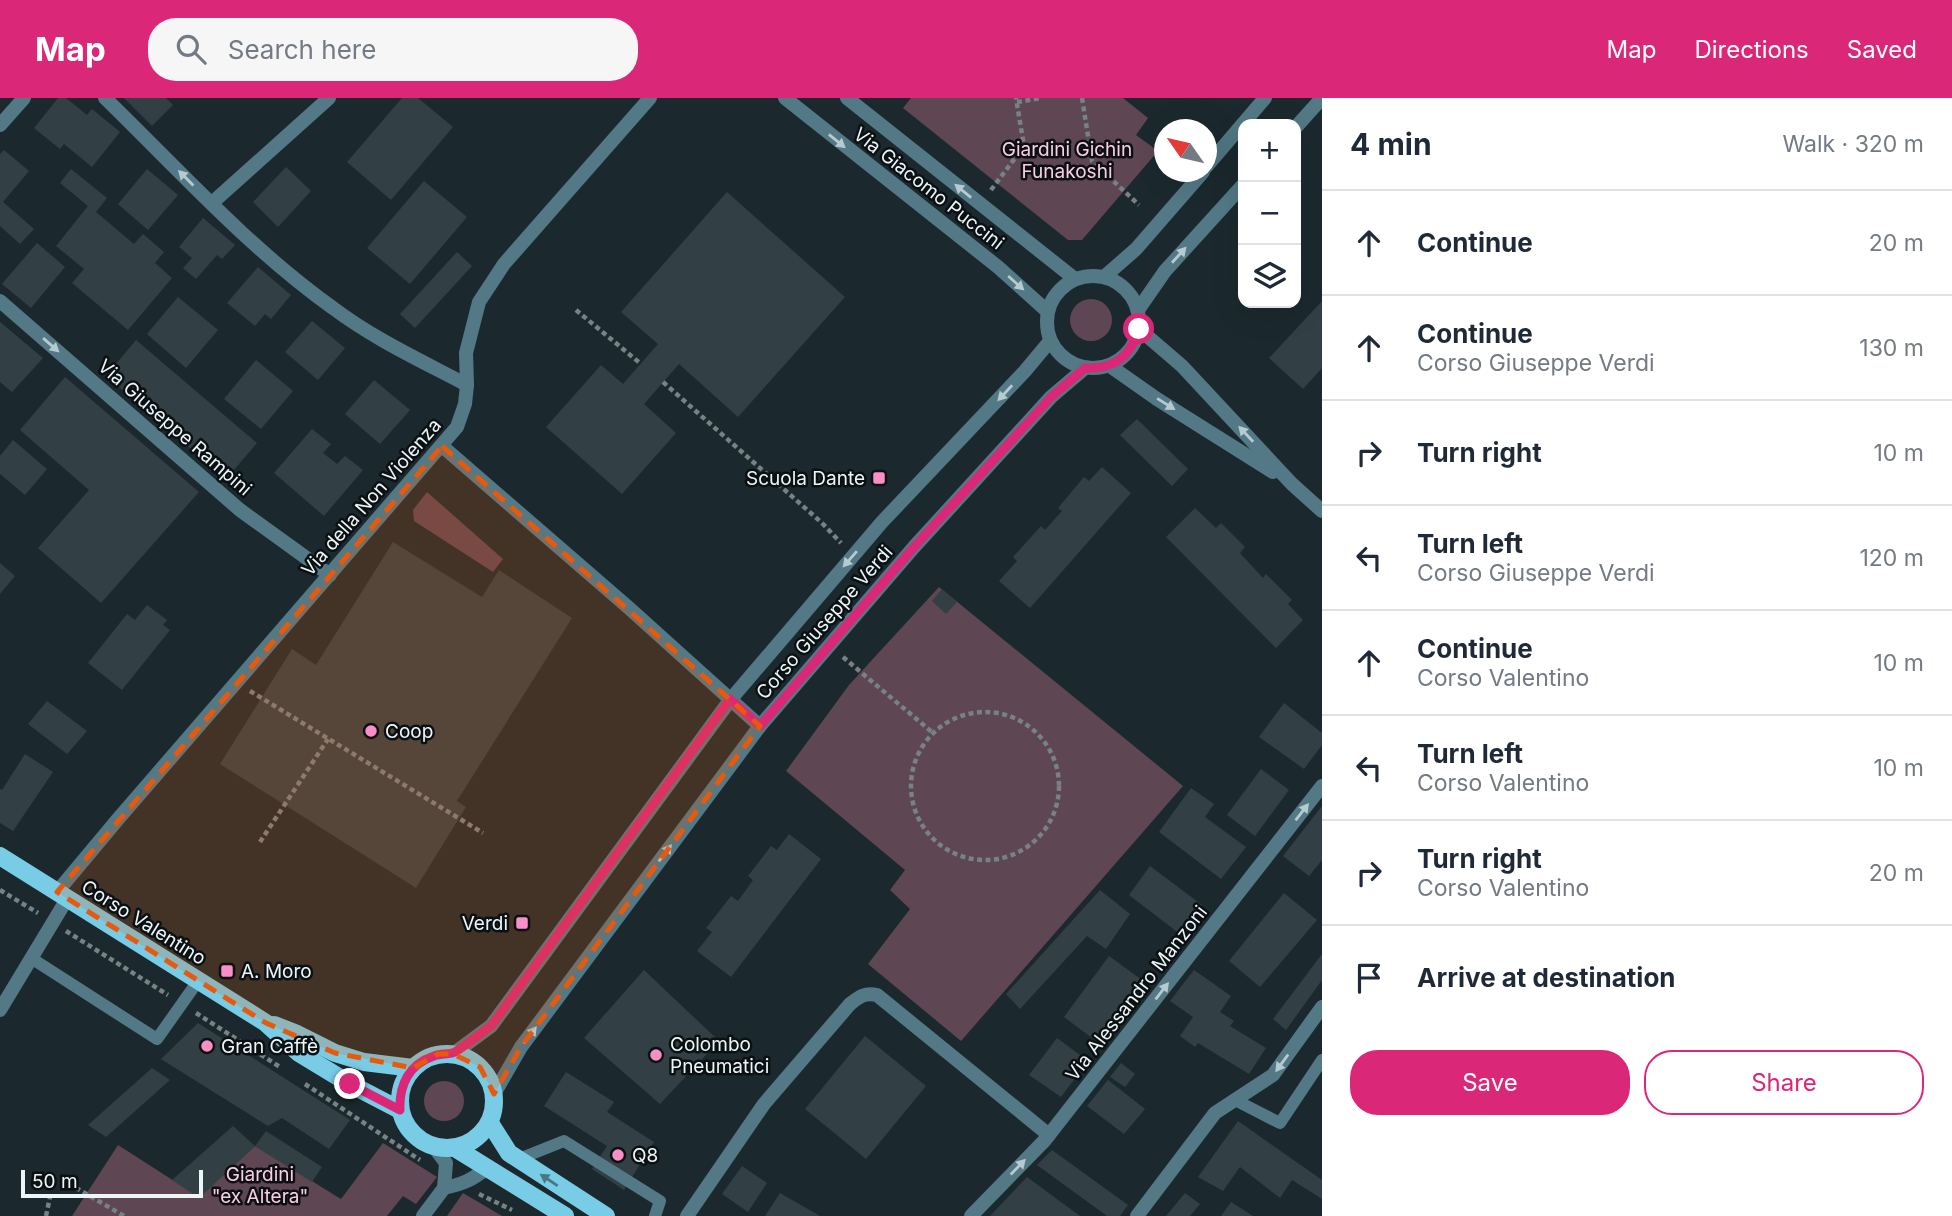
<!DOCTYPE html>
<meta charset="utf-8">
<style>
:root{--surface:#fff;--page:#f6f6f7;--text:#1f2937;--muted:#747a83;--line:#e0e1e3;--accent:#db2777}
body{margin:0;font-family:Inter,sans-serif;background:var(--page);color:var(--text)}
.controls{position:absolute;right:21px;top:21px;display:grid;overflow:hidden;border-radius:14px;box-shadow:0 7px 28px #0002}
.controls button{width:63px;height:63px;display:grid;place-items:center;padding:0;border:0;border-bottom:2px solid var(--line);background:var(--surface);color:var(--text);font:35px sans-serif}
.compass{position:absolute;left:1154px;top:21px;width:63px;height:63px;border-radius:50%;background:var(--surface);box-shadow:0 7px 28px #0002;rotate:304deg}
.scale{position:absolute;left:21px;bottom:18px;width:182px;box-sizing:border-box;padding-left:7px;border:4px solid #ecf5f8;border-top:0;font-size:19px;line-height:24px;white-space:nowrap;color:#ecf5f8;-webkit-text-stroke:5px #0b1113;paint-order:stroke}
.stop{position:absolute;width:21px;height:21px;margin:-16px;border:5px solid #db2777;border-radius:50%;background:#fff}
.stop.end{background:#db2777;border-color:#fff;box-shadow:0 2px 7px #0008}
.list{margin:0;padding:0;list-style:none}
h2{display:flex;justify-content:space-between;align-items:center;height:91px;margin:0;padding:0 28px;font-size:30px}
h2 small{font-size:23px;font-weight:400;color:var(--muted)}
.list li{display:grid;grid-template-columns:46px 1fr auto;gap:21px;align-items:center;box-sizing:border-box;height:105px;padding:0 28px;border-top:2px solid var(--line)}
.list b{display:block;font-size:26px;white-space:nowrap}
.list p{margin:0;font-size:23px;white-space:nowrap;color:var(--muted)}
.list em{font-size:23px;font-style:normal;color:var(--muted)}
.actions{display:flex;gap:14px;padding:21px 28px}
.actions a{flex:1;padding:16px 0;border:2px solid var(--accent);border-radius:28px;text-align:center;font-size:24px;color:var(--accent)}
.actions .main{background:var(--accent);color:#fff}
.icon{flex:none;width:38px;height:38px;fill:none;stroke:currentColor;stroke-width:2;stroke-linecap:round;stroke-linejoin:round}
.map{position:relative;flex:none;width:1322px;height:1118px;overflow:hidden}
header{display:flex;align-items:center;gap:42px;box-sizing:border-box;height:98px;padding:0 35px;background:var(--accent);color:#fff}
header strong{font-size:33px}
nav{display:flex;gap:38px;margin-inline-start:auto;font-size:24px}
.search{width:490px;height:63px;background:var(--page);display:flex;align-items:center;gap:18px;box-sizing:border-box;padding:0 24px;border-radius:28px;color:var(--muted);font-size:26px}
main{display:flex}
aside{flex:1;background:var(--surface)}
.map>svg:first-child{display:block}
</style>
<header>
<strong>Map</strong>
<div class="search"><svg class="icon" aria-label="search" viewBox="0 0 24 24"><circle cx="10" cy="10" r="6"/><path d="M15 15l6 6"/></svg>Search here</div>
<nav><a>Map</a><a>Directions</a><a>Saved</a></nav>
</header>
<main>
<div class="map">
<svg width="1322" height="1118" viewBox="0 0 1322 1118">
<rect width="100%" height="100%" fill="#1b292e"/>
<!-- green -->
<g fill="#5e4652">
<path d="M911,0H1123L1148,20L1136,37L1158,53L1082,142H1068L903,10Z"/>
<circle cx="1091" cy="222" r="21"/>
<path d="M427,394L503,461L493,474L414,423L413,412Z"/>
<path d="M939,489L1183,688L961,943L868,866L910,811L890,792L905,772L786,673L849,587Z"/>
<circle cx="444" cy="1003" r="20"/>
<path d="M383,1045L437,1079L416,1106L403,1098L387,1118H72L118,1047L199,1099L255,1048L341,1101Z"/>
<path d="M463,1095L502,1118H447Z"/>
</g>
<!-- building -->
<g fill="#324045">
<path d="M58,0H66L87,17L92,11L120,34L92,69L64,46L60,51L34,30Z"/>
<path d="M124,0H166L173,7L152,28Z"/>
<path d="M402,0H418L453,29L391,102L347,64Z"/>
<path d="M4,52L29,73L3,104L34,131L20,146L0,128V56Z"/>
<path d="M286,69L311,93L278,129L253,104Z"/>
<path d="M71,71L107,100L96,114L134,146L143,136L164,154L155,165L172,180L128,232L72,185L84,171L56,148L88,108L60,85Z"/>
<path d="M147,71L178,97L148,132L118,106Z"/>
<path d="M424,83L467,119L410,186L367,150Z"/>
<path d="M727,94L845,199L738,319L679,266L644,306L676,335L622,396L546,329L601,267L623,286L658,246L621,214Z"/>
<path d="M203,120L235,147L222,161L217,157L196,181L183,170L192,160L179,149Z"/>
<path d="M37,145L65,169L31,210L2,186Z"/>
<path d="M457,154L472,168L415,230L400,216Z"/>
<path d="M258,169L291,197L271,221L265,216L255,228L227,205Z"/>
<path d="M178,199L218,232L186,270L147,236Z"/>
<path d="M1322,203V270L1303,291L1269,260Z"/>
<path d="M312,223L345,250L318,282L285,254Z"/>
<path d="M0,224L43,260L12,294L0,284Z"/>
<path d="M136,242L257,345L226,381L106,278Z"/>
<path d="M256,262L293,293L261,331L224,301Z"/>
<path d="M65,279L199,394L101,505L38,450L89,392L20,332Z"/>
<path d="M374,282L410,312L380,346L345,316Z"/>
<path d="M1137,321L1188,371L1172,388L1120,337Z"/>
<path d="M312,331L331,346L323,355L337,366L345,358L363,372L324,418L274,375Z"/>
<path d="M13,342L47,371L25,397L0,376V358Z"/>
<path d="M1102,369L1131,395L1030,510L999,483L1017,463L1013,459L1041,428L1045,432L1062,413L1058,410L1084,379L1089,383Z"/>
<path d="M1195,410L1216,430L1221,425L1245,449L1240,455L1263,480L1266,476L1292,502L1288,506L1303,522L1276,550L1166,439Z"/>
<path d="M393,444L482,499L499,472L572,520L457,703L466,709L416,790L220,666L292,551L316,567Z"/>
<path d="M0,465L15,478L0,496Z"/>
<path d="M942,491L957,504L946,516L932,503Z"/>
<path d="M147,507L167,522L163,527L170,532L122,592L88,565L127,516L135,522Z"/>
<path d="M47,603L87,633L67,656L28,626Z"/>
<path d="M1284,605L1322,635V647L1304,671L1259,639Z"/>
<path d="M25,656L53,674L13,733L0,725V691L2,692Z"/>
<path d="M1261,671L1289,692L1255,738L1227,717Z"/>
<path d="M1191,690L1214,706L1205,719L1246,749L1221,781L1159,734Z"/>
<path d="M1322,708V762L1309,778L1283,758Z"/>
<path d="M789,736L821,761L731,879L697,853L712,834L706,830L731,798L738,803L753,782L748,778L771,748L777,752Z"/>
<path d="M1150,768L1202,807L1180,836L1129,797Z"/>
<path d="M1100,792L1130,816L1106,851L1087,838L1020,911L1006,896Z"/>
<path d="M1284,795L1317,822L1260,889L1229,863Z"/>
<path d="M1322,856V882L1286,932L1273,921Z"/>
<path d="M1109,858L1142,882L1096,943L1064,919Z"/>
<path d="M644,872L719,943L660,1006L584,940Z"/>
<path d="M1194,872L1231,898L1220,914L1234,923L1230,928L1266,950L1249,976L1198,945L1195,949L1180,938L1193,919L1170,903Z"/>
<path d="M198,925L350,1022L329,1051L282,1020L268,1028L161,961Z"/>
<path d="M865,938L926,988L866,1061L805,1011Z"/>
<path d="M1057,940L1088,963L1061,999L1029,977Z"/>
<path d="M1121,965L1135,976L1125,989L1110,979Z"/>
<path d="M152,970L170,982L106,1039L88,1027Z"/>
<path d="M566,974L614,1004L607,1014L654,1044L624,1092L592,1071L607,1048L544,1008Z"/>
<path d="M1108,982L1145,1011L1124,1036L1087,1008Z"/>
<path d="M1238,1023L1322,1082V1101L1292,1082L1280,1100L1240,1069L1223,1093L1198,1079Z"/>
<path d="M233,1028L255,1048L199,1100L172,1082Z"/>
<path d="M266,1033L322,1069L312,1084L255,1048Z"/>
<path d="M1052,1052L1128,1107L1120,1118H1107L1037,1067Z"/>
<path d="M742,1068L767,1085L748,1114L722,1096Z"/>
<path d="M1027,1079L1080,1118H990Z"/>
<path d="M780,1095L820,1118H765Z"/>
<path d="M1185,1095L1200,1106L1190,1118H1166Z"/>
<path d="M1231,1104L1253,1118H1221Z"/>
</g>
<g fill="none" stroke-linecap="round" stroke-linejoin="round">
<!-- path -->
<g stroke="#768286" stroke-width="4.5" stroke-dasharray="5 3.5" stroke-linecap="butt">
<path d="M1082,0L1092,63L1139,107"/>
<path d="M1017,4L1042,0"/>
<path d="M991,92L1024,48L1016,0"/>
<path d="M576,212L641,266"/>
<path d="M663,284L822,425L841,445"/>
<path d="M843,559L933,635"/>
<path d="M250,593L483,735"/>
<circle cx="985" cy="688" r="74"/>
<path d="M260,744L328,641"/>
<path d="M0,792L38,815"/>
<path d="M66,833L168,897"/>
<path d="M196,915L280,969"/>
<path d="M305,986L420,1062"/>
<path d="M61,1081L124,1118"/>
<path d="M479,1096L512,1112"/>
<path d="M46,1118L50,1099"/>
</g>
<!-- service -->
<g stroke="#527985" stroke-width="12">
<path d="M31,860L157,941L198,883"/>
<path d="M1235,1002L1280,1025L1322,962"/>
<path d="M519,1061L564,1043L660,1103L655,1118"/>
</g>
<!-- minor -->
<g stroke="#527985" stroke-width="14">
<path d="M105,0C178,71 250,151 333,210C374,241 422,263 467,287"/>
<path d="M785,0L998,169L1047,213"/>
<path d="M847,0L1075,181"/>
<path d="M0,27L24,0"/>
<path d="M212,105L329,0"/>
<path d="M0,203L240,412L330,477"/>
<path d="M1139,231L1182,268L1292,386L1322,413"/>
<path d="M1110,268L1157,301L1273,374"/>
<path d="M442,348L629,510L760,628"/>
<path d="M57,794L118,721L457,329L465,306L467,287L466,255L479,204L504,166L650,0"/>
<path d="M0,912L67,801"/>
<path d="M444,1090C463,1086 472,1082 487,1070"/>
<path d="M423,1118L444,1090L446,1065L434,1049"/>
<path d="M687,1118L764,1006L850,906C859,899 865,894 877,897L1049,1037"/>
<path d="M971,1118L1045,1042L1322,688"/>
<path d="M1137,1118L1215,1015L1273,977L1322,909"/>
</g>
<!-- tertiary -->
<g stroke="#527985" stroke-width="14">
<path d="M1296,29L1322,0"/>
<path d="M1206,69L1265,0"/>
<circle cx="1093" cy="224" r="46"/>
<path d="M1104,179L1136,151L1203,74"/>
<path d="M1138,212L1165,173L1243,87"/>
<path d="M453,956L491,928L731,601L882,424L1025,273L1050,243"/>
<path d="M494,996L521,949L760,628L914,449L1051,299L1085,270"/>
</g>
<!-- primary -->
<g stroke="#78cce5" stroke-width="18">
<path d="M0,758L266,925L299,955L350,986L400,1012"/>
<path d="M274,927L297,936L335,955L364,964L413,970"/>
<circle cx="447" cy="1003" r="47"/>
<path d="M490,1025L509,1055L606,1118"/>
<path d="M455,1050L565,1118"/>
</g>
</g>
<!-- one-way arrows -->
<defs><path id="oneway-solid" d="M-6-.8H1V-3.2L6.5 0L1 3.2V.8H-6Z" transform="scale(1.75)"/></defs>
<g fill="#b6cad0">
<use href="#oneway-solid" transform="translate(837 43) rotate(39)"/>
<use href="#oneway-solid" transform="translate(186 80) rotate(-135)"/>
<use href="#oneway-solid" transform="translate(963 93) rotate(-141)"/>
<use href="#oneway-solid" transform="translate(1179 157) rotate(-48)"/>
<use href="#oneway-solid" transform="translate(1016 185) rotate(42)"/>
<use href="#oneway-solid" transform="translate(51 247) rotate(41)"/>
<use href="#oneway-solid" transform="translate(1005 295) rotate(133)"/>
<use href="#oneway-solid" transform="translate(1166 306) rotate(32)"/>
<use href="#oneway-solid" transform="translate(1246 336) rotate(-133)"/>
<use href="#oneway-solid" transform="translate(850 461) rotate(131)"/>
<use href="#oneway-solid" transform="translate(1302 714) rotate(-52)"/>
<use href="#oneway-solid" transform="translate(665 755) rotate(-53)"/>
<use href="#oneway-solid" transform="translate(1162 893) rotate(-52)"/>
<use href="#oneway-solid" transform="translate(530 937) rotate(-53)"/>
<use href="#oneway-solid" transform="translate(1282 965) rotate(126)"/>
<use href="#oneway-solid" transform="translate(1018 1069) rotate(-46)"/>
</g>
<use fill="#477886" href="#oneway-solid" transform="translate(549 1082) rotate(-146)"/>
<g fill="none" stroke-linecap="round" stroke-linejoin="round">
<!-- route -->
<path stroke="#db2777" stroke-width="9" d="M350,986L400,1012C399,987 409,966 434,958C441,955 449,957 455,954C468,946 479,936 491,928L730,601L760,628L914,449L1042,309L1051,299L1085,270C1115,271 1130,259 1139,231"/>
</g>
<!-- marked area -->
<path fill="#e8590c" fill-opacity="0.2" stroke="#e8590c" stroke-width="5" stroke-dasharray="14 9" stroke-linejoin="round" d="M442,348L760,628L521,949L494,996L480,969L453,956H438L413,970L335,955L266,925L57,794Z"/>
<!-- markers -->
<g fill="#fa8fc8" stroke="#0b1113" stroke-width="2.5">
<rect x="872" y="373" width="14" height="14" rx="3.5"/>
<circle cx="371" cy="633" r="7"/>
<rect x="515" y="818" width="14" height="14" rx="3.5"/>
<rect x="220" y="866" width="14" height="14" rx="3.5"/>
<circle cx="207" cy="948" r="7"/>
<circle cx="656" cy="957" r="7"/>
<circle cx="618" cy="1057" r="7"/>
</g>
<g text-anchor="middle" stroke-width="5" stroke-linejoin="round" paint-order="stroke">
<!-- park labels -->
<g font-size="19" fill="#fccde4" stroke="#0b1113">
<text x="1067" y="58">Giardini Gichin<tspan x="1067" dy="22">Funakoshi</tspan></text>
<text x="260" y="1083">Giardini<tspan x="260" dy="22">"ex Altera"</tspan></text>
</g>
<!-- street labels -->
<g font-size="19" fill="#ecf5f8" stroke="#0b1113">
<text transform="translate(929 90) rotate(38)" y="7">Via Giacomo Puccini</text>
<text transform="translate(175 329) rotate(41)" y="7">Via Giuseppe Rampini</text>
<text transform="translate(371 399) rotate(-49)" y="7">Via della Non Violenza</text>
<text transform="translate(824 524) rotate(-49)" y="7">Corso Giuseppe Verdi</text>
<text transform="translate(144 824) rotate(32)" y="7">Corso Valentino</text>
<text transform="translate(1136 895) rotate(-52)" y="7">Via Alessandro Manzoni</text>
</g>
<!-- poi labels -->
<g font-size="19" fill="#ecf5f8" stroke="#0b1113" text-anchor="start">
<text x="865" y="387" text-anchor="end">Scuola Dante</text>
<text x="385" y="640">Coop</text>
<text x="508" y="832" text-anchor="end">Verdi</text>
<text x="241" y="880">A. Moro</text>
<text x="670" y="953">Colombo<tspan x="670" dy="22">Pneumatici</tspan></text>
<text x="221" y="955">Gran Caffè</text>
<text x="632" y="1064">Q8</text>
</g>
</g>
</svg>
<div class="controls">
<button>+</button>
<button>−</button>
<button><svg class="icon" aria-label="layers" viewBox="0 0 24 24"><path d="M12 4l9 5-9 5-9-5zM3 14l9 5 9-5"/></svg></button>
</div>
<svg class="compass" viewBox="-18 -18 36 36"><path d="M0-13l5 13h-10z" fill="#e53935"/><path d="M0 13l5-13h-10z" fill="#747a83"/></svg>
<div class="scale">50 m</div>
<div class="stop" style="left:1139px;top:231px"></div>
<div class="stop end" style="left:350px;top:986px"></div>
</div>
<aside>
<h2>4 min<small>Walk · 320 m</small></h2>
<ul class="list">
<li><svg class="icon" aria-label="ahead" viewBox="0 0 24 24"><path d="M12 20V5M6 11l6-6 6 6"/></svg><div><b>Continue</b></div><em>20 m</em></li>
<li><svg class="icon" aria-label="ahead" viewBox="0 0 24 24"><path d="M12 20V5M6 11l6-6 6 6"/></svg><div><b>Continue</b><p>Corso Giuseppe Verdi</p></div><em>130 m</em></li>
<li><svg class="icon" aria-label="right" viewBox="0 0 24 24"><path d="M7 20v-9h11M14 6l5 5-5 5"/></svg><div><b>Turn right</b></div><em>10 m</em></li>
<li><svg class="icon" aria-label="left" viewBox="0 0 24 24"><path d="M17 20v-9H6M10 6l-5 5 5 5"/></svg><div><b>Turn left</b><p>Corso Giuseppe Verdi</p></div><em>120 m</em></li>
<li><svg class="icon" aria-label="ahead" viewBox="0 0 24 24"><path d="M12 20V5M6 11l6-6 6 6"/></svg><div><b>Continue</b><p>Corso Valentino</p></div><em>10 m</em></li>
<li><svg class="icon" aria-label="left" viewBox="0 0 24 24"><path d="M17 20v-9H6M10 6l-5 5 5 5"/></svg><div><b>Turn left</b><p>Corso Valentino</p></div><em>10 m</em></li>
<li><svg class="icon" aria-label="right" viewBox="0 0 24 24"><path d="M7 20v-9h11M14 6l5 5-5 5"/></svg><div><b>Turn right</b><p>Corso Valentino</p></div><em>20 m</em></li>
<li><svg class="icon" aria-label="arrive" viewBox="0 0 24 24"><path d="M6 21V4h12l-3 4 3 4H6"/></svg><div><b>Arrive at destination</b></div></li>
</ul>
<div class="actions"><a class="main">Save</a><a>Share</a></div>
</aside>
</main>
